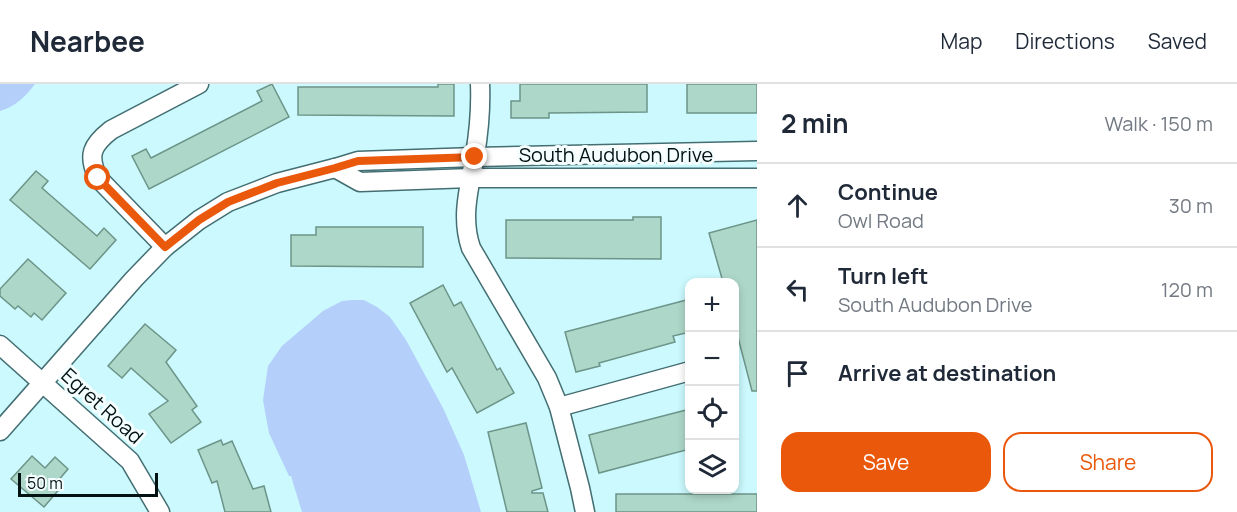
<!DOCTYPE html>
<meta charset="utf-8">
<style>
:root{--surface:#fff;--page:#f2f2f3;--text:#1f2937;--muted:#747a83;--line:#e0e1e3;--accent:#ea580c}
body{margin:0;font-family:Manrope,sans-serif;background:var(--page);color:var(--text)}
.controls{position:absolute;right:18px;bottom:18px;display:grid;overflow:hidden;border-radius:12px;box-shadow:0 3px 9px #0003}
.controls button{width:54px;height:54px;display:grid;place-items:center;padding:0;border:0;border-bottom:2px solid var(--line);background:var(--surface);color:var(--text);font:30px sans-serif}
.scale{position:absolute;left:18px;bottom:15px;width:140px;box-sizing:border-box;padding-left:6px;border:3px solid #021213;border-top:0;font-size:16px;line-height:21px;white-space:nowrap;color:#021213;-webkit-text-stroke:4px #f5feff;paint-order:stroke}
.stop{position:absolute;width:18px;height:18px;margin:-14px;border:4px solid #ea580c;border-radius:50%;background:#fff}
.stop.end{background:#ea580c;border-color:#fff;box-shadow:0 2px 6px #0008}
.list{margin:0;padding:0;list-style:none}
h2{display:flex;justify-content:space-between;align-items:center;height:78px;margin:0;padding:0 24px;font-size:26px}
h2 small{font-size:20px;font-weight:400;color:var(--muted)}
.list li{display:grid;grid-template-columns:39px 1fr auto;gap:18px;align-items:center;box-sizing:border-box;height:84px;padding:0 24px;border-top:2px solid var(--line)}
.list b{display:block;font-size:22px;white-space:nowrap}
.list p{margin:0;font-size:20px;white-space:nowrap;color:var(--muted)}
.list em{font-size:20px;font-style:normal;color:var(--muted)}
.actions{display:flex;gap:12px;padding:18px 24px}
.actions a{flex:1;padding:14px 0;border:2px solid var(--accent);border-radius:18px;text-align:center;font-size:21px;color:var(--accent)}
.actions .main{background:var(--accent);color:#fff}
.icon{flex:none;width:33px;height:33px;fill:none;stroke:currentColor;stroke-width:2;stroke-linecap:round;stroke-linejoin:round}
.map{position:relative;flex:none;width:757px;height:428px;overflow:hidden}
header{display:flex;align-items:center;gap:36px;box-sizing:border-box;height:84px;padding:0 30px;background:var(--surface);border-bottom:2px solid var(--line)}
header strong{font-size:28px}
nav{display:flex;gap:33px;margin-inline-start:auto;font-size:21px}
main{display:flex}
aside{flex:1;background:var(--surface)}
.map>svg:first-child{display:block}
</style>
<header>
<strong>Nearbee</strong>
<nav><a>Map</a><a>Directions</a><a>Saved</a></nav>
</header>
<main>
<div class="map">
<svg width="757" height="428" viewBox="0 0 757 428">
<rect width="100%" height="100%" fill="#cbf9fd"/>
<!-- water -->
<g fill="#b5cffb">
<path d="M0,0H35C25,13 16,22 0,27Z"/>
<path d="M353,216H364L377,223L390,233L406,256L443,324L464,371L481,428H302L291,392H289L269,349L266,333L263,316L268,282L282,262L323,227L342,217Z"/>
</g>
<!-- building -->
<g fill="#add7c9" stroke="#6c9488" stroke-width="1.5">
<path d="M272,0L289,33L149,105L132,72L146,65L151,74L262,17L257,7Z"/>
<path d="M438,0H454V32L298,31V3H438Z"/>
<path d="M520,0H647V28L549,29V34H511V17H520Z"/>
<rect x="687" y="0" width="70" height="29"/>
<path d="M36,87L48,97L42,104L97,152L104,144L116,156L90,185L10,116Z"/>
<path d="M633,133H661V175L506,174V136H633Z"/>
<path d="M757,136V307H752L735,242V198H723L709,149Z"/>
<path d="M316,143H423V183L291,182V151H316Z"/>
<path d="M28,175L66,209L42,236L34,229L31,233L18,222L15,225L0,212V205Z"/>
<path d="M443,201L454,222L461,218L497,286L500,284L514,309L477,329L452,284L447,288L410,219Z"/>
<path d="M690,215V248L673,252L675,258L599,279L600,282L576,288L565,248Z"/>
<path d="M145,240L176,266L166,278L197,322L192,326L201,338L171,359L149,330L168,317L131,284L122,294L108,282Z"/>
<path d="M690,325V365L599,389L589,351Z"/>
<path d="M526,339L542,404L532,407V409H543L548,428H507L488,348Z"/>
<path d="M221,356L223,361L232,357L253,405L264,402L271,428H225L217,397L212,399L198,366Z"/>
<path d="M32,372L45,384L55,373L68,385L57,398L62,402L44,423L11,395Z"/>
<rect x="616" y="410" width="141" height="18"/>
</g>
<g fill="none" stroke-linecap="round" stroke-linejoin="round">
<defs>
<g id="minor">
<path d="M480,0C481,24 479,47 475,71C470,102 460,132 471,164L547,294L559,323L580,404L585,428"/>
<path d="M335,84L360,98L471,94H757"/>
<path d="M165,163L98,94C87,71 92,61 111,46L199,0"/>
<path d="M0,261L130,377L160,428"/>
<path d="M559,323L690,287"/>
<path d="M0,347L134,195L165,163L199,136L228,118L277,99L335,84L358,77L475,73L757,67"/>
</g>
</defs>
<!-- minor casing -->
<use href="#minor" stroke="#436e72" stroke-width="21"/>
<!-- minor -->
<use href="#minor" stroke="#fff" stroke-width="18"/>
</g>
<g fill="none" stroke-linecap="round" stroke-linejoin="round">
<!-- route -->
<path stroke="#ea580c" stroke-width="8" d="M98,94L165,163L199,136L228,118L277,99L335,84L358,77L475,73"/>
</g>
<g text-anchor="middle" stroke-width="6" stroke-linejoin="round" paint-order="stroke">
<!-- street labels -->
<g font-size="20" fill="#021213" stroke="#f5feff">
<text x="616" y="78">South Audubon Drive</text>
<text transform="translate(102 322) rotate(42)" y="7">Egret Road</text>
</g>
</g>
</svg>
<div class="controls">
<button>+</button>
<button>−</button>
<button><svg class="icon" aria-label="locate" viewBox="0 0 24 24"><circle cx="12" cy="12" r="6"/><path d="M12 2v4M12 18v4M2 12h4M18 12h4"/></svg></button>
<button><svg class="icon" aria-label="layers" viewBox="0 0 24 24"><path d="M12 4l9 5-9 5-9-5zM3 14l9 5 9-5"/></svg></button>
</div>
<div class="scale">50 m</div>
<div class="stop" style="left:98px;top:94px"></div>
<div class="stop end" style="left:475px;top:73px"></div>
</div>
<aside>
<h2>2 min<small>Walk · 150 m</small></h2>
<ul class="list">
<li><svg class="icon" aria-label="ahead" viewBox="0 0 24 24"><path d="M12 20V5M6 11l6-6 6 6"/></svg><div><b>Continue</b><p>Owl Road</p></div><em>30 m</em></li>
<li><svg class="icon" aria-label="left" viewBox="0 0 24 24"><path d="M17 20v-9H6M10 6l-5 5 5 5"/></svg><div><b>Turn left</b><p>South Audubon Drive</p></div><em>120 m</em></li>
<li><svg class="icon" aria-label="arrive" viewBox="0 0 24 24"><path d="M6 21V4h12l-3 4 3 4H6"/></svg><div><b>Arrive at destination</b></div></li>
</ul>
<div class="actions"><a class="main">Save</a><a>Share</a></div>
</aside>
</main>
